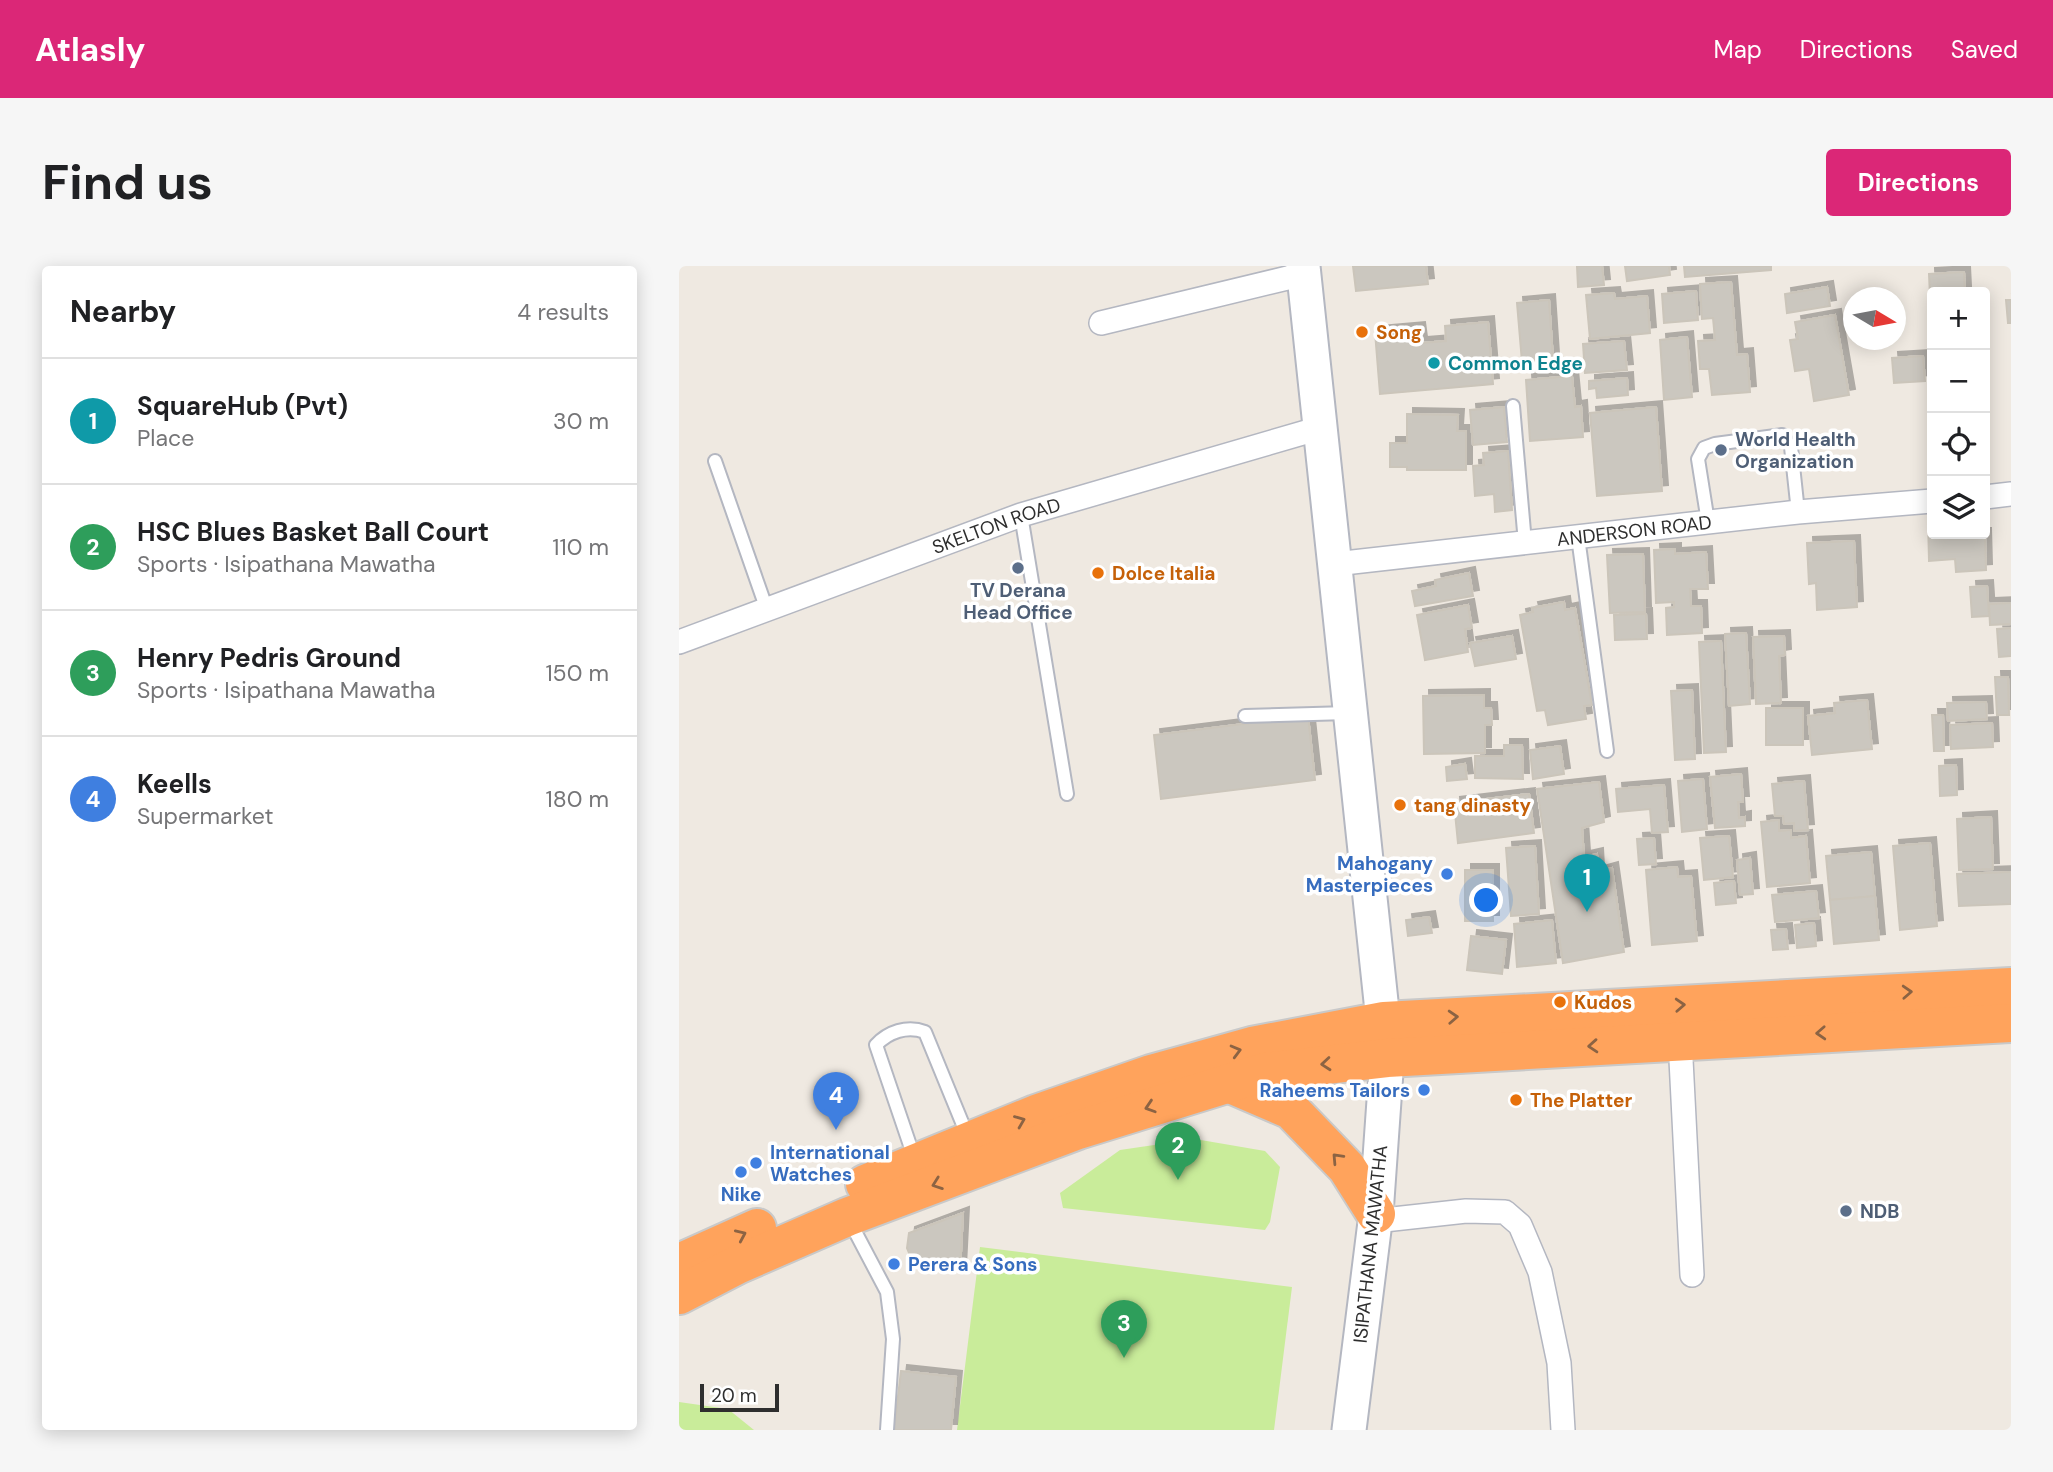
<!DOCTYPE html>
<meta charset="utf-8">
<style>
:root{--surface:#fff;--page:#f6f6f6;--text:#202124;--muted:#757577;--line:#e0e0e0;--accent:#db2777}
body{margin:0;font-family:"DM Sans",sans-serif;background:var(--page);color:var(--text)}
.controls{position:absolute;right:21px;top:21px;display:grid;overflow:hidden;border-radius:7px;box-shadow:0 4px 18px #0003}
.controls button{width:63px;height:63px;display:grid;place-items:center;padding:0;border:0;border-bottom:2px solid var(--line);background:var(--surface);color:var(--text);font:35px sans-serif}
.compass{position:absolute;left:1164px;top:21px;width:63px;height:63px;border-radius:50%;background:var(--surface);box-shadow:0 4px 18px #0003;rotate:100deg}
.scale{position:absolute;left:21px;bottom:18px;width:79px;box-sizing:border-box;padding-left:7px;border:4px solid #2e2e2e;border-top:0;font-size:19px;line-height:24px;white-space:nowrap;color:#2e2e2e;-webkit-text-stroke:5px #fff;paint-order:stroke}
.you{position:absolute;left:808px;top:635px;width:24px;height:24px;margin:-18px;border:5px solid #fff;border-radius:50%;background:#1a73e8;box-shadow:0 0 0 10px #1a73e833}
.badge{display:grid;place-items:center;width:46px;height:46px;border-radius:50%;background:var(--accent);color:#fff;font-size:23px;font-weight:700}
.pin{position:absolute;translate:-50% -58px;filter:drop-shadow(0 2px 4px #0008)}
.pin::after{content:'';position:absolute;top:37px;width:24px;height:21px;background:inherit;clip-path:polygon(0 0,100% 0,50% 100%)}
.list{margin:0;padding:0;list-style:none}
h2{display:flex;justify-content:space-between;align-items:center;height:91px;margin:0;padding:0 28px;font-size:30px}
h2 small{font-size:23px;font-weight:400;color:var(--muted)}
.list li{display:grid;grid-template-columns:46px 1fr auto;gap:21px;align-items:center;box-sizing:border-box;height:126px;padding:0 28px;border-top:2px solid var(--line)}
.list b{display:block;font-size:26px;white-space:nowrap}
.list p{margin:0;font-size:23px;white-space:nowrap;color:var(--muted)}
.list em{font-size:23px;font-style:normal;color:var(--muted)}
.icon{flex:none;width:38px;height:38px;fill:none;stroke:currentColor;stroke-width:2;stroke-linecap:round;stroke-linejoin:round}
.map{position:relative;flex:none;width:1332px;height:1164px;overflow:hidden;border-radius:7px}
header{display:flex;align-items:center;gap:42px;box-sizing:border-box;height:98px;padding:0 35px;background:var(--accent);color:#fff}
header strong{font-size:33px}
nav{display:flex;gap:38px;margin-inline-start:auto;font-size:24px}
.intro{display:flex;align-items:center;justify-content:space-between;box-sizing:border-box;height:168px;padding:0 42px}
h1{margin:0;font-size:49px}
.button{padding:18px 32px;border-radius:7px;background:var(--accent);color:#fff;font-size:24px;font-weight:700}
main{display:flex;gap:42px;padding:0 42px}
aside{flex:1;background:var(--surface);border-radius:7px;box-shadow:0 4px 18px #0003}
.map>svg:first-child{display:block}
</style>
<header>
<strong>Atlasly</strong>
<nav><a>Map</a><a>Directions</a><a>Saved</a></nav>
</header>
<div class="intro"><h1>Find us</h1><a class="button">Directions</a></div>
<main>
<aside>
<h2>Nearby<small>4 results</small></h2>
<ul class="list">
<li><span class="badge" style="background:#0f9aa8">1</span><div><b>SquareHub (Pvt)</b><p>Place</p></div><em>30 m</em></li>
<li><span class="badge" style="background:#2e9e5b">2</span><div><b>HSC Blues Basket Ball Court</b><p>Sports · Isipathana Mawatha</p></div><em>110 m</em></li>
<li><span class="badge" style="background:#2e9e5b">3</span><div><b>Henry Pedris Ground</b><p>Sports · Isipathana Mawatha</p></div><em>150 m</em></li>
<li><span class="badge" style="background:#3f7fe0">4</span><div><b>Keells</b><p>Supermarket</p></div><em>180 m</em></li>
</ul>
</aside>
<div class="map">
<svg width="1332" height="1164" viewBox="0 0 1332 1164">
<defs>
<filter id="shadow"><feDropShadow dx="6" dy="-6" stdDeviation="0" flood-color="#0004"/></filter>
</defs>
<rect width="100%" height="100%" fill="#efe9e1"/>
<!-- pitch -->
<g fill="#c9ec9a">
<path d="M516,873L586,885L601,901L591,956L586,964L384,942L381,927L441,884Z"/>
<path d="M301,981L613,1021L595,1164H278Z"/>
<path d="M0,1136L49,1143L75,1164H0Z"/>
</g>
<!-- building -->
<g fill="#cbc7bf" stroke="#cbc5ba" stroke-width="2" filter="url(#shadow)">
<path d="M674,0H747L749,18L677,25Z"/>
<path d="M898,0H923L925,19L899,21Z"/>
<path d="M946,0H990L991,9L948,15Z"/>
<path d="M1005,0H1092V4L1006,11Z"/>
<path d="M1285,6L1286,26H1253L1251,30L1250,8Z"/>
<path d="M1052,16L1058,89L1068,88L1071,126L1033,129L1030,103H1021L1019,75L1036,74L1034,52L1023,53L1021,18Z"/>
<path d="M1148,21L1151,40L1108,47L1106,28Z"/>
<path d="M1017,25L1019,54L985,57L983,28Z"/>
<path d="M935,27L936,33L968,30L971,67L911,73L907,29Z"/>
<path d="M870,34L874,93L843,96L838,37Z"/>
<path d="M1327,34H1332V57H1329Z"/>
<path d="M1156,49L1170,129L1135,135L1130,103L1116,105L1111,74L1119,73L1116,56Z"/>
<path d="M809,56L814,118L701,128L696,66L740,62L742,77L767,75L766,60Z"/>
<path d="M1008,71L1013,131L985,134L981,74Z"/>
<path d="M945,75L948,104L906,107L904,78Z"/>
<path d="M1244,90L1246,115L1215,117L1213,92Z"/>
<path d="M893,110L896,141L902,140L904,171L851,175L847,114Z"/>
<path d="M948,112L949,129L918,132L917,122L910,123V115Z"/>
<path d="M825,141L828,176L794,179L791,144Z"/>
<path d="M977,141L983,225L918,230L911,147Z"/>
<path d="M728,148L779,149L778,165H787V204H728V201H711V177H728Z"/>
<path d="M829,185L833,244L816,246L815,228L796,230L794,200L805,199L804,187Z"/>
<path d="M1249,252H1253V268H1306L1307,304L1277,306L1276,293L1250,295Z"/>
<path d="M1175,275L1178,341L1138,344L1137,317L1130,318L1128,277Z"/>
<path d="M996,283V288L1027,286L1029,323H1011L1012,340H1022L1023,367L988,369L987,342L995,341V336L977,337L975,284Z"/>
<path d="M964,288L966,346L931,347L928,289Z"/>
<path d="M790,307L794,330L736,340L733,325L757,320L756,314Z"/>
<path d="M1308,320L1310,350L1293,351L1291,321Z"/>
<path d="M885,336L886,344L896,342L913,439L905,440L907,453L869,459L866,444L858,445L841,349L854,346L853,342Z"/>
<path d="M1332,337V358L1311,359L1310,338Z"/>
<path d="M789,339L793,362L786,363L789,386L746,394L738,349Z"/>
<path d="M967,348L968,373L936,374L935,349Z"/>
<path d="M1332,362V390L1320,391L1318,363Z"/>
<path d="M1067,367L1071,438L1050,440L1046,368Z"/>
<path d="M833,370L837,393L796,400L791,377Z"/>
<path d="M1105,370L1106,389L1100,390L1102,437L1077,438L1074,371Z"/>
<path d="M1042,375L1047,486L1025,487L1020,376Z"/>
<path d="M1316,411H1329L1330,449H1318Z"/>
<path d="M1013,424L1016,493L996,494L992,425Z"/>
<path d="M805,429V442H812L813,459H806V487L745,488L744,430Z"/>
<path d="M1188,434L1193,483L1133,489L1129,450L1156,447L1155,437Z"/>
<path d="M1307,436L1308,453L1269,455L1268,437Z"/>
<rect x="1087" y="442" width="37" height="37"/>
<path d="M1253,449H1264L1265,485H1255Z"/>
<path d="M629,450L636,514L482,533L475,469Z"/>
<path d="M1313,457L1314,481L1272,483L1271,459Z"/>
<path d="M825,479H843L844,513L796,512V490H825Z"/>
<path d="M881,480L885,508L854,513L851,484Z"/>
<path d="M786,498L788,513L768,515L767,501Z"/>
<path d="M1277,499L1278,529L1261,530L1260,500Z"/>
<path d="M1062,508L1064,536H1059L1060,552L1066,551V560L1036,562L1031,511Z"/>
<path d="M1024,513L1028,563L1003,566L999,515Z"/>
<path d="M1125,515L1129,564L1115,565V557L1105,558L1104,550H1096L1093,518Z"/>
<path d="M920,516L925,556L903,562L905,591L918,588L919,606L933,602L945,686L884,697L858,523Z"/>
<path d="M985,519L989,566L973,567L971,543L939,546L937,523Z"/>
<path d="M850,528L855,567L779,577L775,537Z"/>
<path d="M1312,551L1314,603L1280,604L1278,553Z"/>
<path d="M1100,554V565L1112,564V572L1127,570L1131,617L1088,621L1082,556Z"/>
<path d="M1050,570L1054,611L1025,614L1021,572Z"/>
<path d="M975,572L977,598L960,599L958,573Z"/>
<path d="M1251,577L1258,660L1221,664L1214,580Z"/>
<path d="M856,580L860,648L832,650L827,582Z"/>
<path d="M1192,586L1196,630L1151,634L1147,590Z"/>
<path d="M1071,592L1074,628L1061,629L1058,594Z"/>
<path d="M998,601L999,611L1012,610L1018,675L973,679L967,604Z"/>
<rect x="786" y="604" width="28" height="51"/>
<path d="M1332,606V638L1280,640L1278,608Z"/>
<path d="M1055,615L1057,637L1037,639L1035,617Z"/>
<path d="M1137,625L1140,652L1096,656L1093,629Z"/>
<path d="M1196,630L1200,674L1155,678L1151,634Z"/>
<path d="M750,651L753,667L729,670L727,654Z"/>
<path d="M873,654L877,697L838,701L835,658Z"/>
<path d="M1135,657L1137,680L1118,682L1116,659Z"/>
<path d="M1107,663L1109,683L1094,684L1092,664Z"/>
<path d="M792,670L827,674L823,708L788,704Z"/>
<path d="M284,947L281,1006L270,1005L271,997L233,994L228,982L230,967Z"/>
<path d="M222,1105L277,1111L272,1164H215Z"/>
</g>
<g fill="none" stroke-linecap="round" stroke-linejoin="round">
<defs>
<g id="lane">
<path d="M834,140L846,277"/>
<path d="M36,195L88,344"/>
<path d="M342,249L388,528"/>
<path d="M1029,256L1019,193L1025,182L1036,178L1103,169L1112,181L1119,246"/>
<path d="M899,271L928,485"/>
<path d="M566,450L669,447"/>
<path d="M236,894L197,779C209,766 228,759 246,766L289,871"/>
<path d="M170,954L208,1026L214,1073L208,1164"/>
</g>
<g id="street">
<path d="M422,57L625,8"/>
<path d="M1306,231L1332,228"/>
<path id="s1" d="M656,298L1119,246L1253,235"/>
<path id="s2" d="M0,376L342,249L641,162"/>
<path d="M1001,774L1013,1009"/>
<path d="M696,955L787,945L826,946L841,959L861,1006L880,1097L884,1164"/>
</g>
<path id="secondary" d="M624,0L708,792L697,948L670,1164"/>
<g id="highway">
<path d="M547,816L612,844L668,902L697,948"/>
<path d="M186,918L357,848L472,808L573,780L705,755L1332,721"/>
<path d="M0,997L78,962"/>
<path d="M0,1029L58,999L168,951L399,864L586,806L708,792L1332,757"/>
</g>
</defs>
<!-- lane casing -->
<use href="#lane" stroke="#b4b7c1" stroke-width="16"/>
<!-- street casing -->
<use href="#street" stroke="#b4b7c1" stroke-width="26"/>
<!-- secondary casing -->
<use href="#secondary" stroke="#b4b7c1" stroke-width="37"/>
<!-- highway casing -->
<use href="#highway" stroke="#c9c9c9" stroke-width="42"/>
<!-- lane -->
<use href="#lane" stroke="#fff" stroke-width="12"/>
<!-- street -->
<use href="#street" stroke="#fff" stroke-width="23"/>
<!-- secondary -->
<use href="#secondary" stroke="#fff" stroke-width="33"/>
<!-- highway -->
<use href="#highway" stroke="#ffa35c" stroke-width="38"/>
</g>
<!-- one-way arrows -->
<defs><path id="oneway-chevron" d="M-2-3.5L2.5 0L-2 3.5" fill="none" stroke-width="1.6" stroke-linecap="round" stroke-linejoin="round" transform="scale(1.75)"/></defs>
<g stroke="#8c6343">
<use href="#oneway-chevron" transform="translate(1228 726) rotate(-3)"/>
<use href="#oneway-chevron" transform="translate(1001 739) rotate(-3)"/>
<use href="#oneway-chevron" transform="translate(774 751) rotate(-3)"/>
<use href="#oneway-chevron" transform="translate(1142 767) rotate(177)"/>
<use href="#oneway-chevron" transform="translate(914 780) rotate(176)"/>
<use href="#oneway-chevron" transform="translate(557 785) rotate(-15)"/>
<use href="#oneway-chevron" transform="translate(647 798) rotate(175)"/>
<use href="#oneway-chevron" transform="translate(471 841) rotate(162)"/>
<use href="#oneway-chevron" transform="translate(341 855) rotate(-22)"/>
<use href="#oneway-chevron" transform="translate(658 892) rotate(-133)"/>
<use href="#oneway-chevron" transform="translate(258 918) rotate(160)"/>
<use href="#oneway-chevron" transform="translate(62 969) rotate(-24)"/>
</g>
<!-- markers -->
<g fill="#e8710a" stroke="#fff" stroke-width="2.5">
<circle cx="683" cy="66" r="7"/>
<circle cx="419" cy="307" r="7"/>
<circle cx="721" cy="539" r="7"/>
<circle cx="881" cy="736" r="7"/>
<circle cx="837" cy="834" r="7"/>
</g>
<circle fill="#0f9aa8" stroke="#fff" stroke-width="2.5" cx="755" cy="97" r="7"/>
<g fill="#5c6f8a" stroke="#fff" stroke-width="2.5">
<circle cx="1042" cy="184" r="7"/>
<circle cx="339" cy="302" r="7"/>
<circle cx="1167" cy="945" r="7"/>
</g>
<g fill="#3f7fe0" stroke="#fff" stroke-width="2.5">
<circle cx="768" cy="608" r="7"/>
<circle cx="745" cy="824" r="7"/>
<circle cx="77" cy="897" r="7"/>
<circle cx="62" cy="906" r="7"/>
<circle cx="215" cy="998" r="7"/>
</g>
<g text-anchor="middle" stroke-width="7" stroke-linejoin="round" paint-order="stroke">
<!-- food labels -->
<g font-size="19" font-weight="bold" fill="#c56008" stroke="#fff" text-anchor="start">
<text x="697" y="73">Song</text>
<text x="433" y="314">Dolce Italia</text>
<text x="735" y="546">tang dinasty</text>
<text x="895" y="743">Kudos</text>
<text x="851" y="841">The Platter</text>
</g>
<!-- culture labels -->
<g font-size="19" font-weight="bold" fill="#0d838f" stroke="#fff" text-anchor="start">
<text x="769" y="104">Common Edge</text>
</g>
<!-- service labels -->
<g font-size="19" font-weight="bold" fill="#4e5e75" stroke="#fff" text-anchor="start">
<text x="1056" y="180">World Health<tspan x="1056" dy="22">Organization</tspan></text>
<text x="339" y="331" text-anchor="middle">TV Derana<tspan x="339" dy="22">Head Office</tspan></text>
<text x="1181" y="952">NDB</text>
</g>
<!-- street labels -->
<g font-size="19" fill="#2e2e2e" stroke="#fff">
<text dy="7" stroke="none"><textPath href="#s2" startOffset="338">SKELTON ROAD</textPath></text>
<text dy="7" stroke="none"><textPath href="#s1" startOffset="301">ANDERSON ROAD</textPath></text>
<text transform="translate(691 978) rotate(-84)" y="7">ISIPATHANA MAWATHA</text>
</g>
<!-- shop labels -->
<g font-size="19" font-weight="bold" fill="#366cbe" stroke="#fff" text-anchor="end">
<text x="754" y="604">Mahogany<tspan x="754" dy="22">Masterpieces</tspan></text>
<text x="731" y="831">Raheems Tailors</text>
<text x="91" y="893" text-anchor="start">International<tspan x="91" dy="22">Watches</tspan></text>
<text x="62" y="935" text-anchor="middle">Nike</text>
<text x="229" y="1005" text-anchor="start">Perera &amp; Sons</text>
</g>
</g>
</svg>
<div class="controls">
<button>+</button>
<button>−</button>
<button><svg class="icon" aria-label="locate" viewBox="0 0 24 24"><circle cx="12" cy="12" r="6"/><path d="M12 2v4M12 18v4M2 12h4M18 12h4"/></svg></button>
<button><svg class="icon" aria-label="layers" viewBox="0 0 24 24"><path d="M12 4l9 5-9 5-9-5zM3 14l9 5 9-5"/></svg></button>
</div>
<svg class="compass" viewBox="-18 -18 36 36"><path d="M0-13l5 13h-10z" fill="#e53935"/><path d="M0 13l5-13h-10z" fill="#757577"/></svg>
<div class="scale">20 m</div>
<div class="you"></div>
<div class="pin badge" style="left:908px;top:646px;background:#0f9aa8">1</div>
<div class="pin badge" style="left:499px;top:914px;background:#2e9e5b">2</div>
<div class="pin badge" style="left:445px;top:1092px;background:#2e9e5b">3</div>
<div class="pin badge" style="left:157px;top:864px;background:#3f7fe0">4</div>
</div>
</main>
